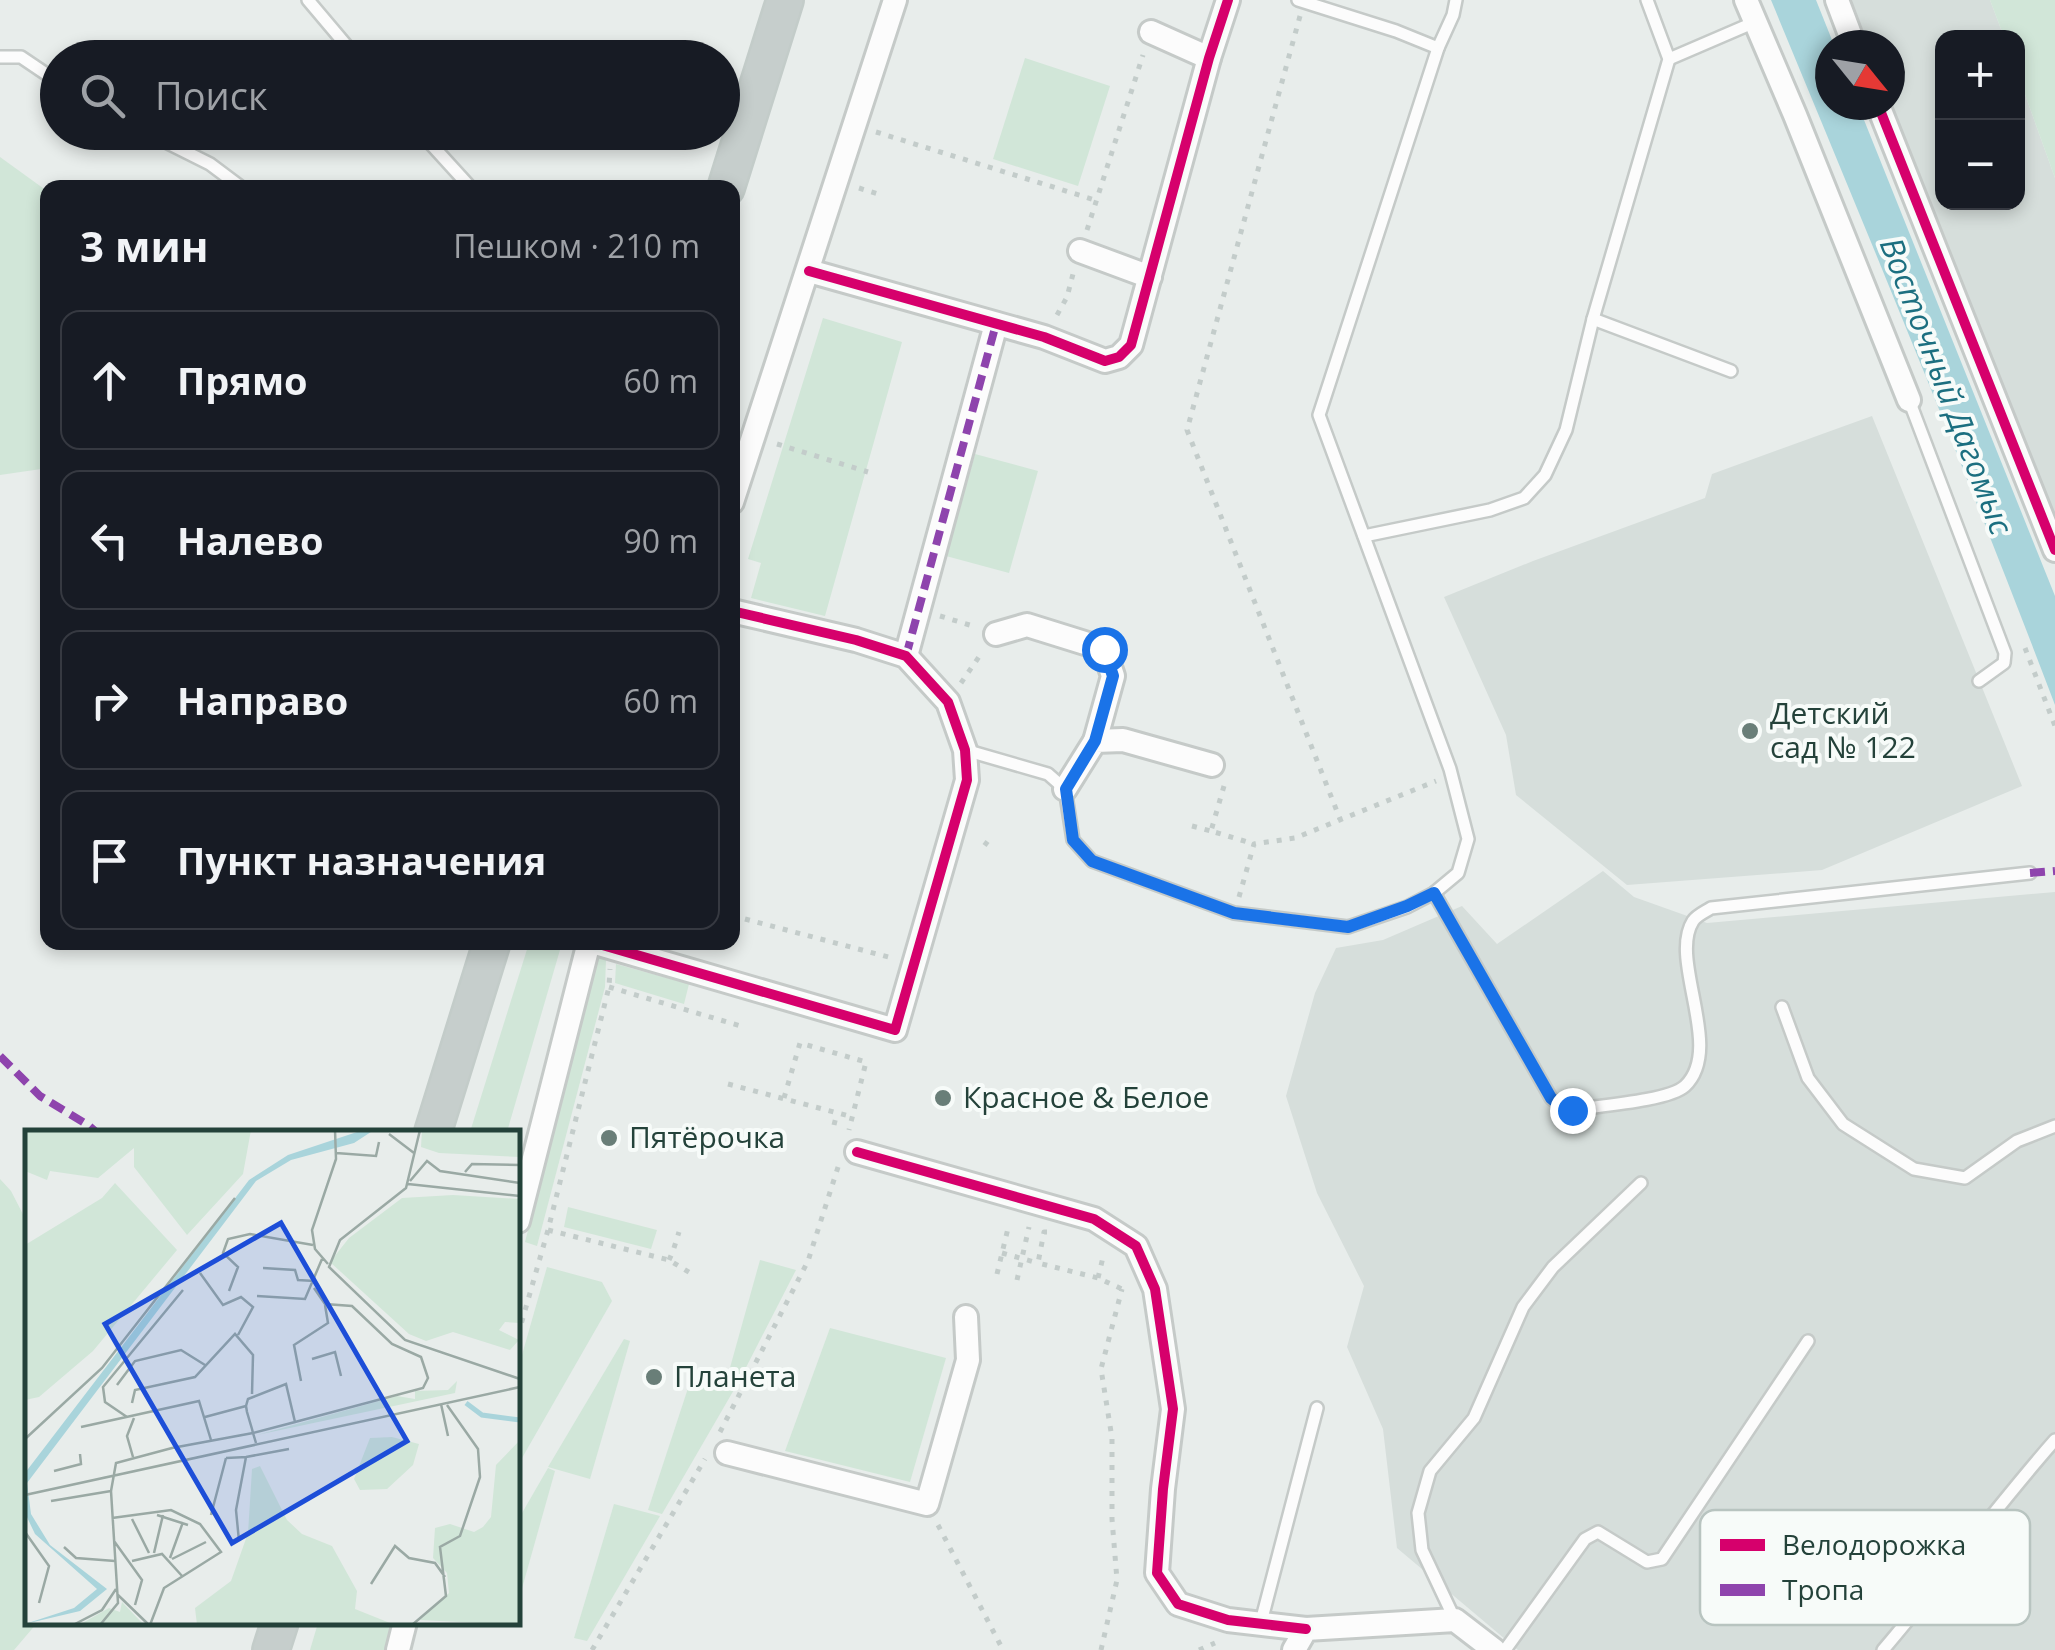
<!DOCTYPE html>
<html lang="ru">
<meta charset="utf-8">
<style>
:root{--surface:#171b24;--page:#20242c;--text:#f1f3f6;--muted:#9ea1a6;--line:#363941}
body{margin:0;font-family:"Open Sans",sans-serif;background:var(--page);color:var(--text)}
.controls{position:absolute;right:30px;top:30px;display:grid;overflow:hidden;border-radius:20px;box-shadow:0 5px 15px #0003}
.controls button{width:90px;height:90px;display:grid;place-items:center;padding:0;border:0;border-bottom:2px solid var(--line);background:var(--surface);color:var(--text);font:50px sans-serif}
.compass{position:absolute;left:1815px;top:30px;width:90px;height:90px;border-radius:50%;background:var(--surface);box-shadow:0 5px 15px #0003;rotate:120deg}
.stop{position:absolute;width:30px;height:30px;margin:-22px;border:8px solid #1a73e8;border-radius:50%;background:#fff}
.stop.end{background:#1a73e8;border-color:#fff;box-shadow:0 2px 10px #0008}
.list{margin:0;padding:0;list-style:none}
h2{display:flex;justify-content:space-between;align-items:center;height:130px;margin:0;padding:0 40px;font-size:42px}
h2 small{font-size:32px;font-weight:400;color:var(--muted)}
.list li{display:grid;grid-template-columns:65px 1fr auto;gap:30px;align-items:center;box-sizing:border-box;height:140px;margin:0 20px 20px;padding:0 20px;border:2px solid var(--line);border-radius:20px}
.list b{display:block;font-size:38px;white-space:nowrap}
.list em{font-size:32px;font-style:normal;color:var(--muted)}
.icon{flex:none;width:55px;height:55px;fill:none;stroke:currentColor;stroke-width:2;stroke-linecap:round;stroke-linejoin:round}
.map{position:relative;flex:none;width:2055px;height:1650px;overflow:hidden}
.search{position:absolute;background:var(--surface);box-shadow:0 5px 15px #0003;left:40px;top:40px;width:700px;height:110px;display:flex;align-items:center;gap:25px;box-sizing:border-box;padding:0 35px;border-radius:55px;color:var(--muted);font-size:38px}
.panel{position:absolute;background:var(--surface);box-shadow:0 5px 15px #0003;left:40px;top:180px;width:700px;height:770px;border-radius:20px}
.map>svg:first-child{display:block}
</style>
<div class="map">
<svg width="2055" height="1650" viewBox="0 0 2055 1650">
<rect width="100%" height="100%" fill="#e8edeb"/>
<!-- built -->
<g fill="#d6dedb">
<path d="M1837,0H1990L2004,37L1942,38V202H2018V75L2055,178V548L1890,105V45H1856Z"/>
<path d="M1872,416L2022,786L1822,870L1627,885L1516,795L1506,735L1444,597L1533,561L1705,498L1712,474Z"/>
<path d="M1603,871L1634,897L1707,923L2055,892V1650H1518L1397,1548L1383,1429L1347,1347L1364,1286L1317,1193L1286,1096L1315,993L1336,948L1383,940L1462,906L1497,944Z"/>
</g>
<!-- green -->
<g fill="#d1e6d8">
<path d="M1990,0H2055V178L2018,75V38L2004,37Z"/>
<path d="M1025,58L1110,86L1078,186L993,159Z"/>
<path d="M0,157L47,191L48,468L0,475Z"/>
<path d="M823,318L902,342L825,616L751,598L761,563L748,559Z"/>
<path d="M975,454L1038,471L1009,573L946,556Z"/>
<path d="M529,943H562L507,1132H470Z"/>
<path d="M598,957L606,960L605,987L537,1246L525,1242Z"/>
<path d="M616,964L689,984L684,1004L615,983Z"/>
<path d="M0,1179L11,1191L28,1224V1622L37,1623L14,1650H0Z"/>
<path d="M568,1207L657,1230L651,1249L564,1227Z"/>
<path d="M760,1260L796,1270L737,1385L726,1382Z"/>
<path d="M547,1267L602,1282L612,1301L518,1465V1369Z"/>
<path d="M830,1328L946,1358L910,1482L785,1451Z"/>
<path d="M624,1339L630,1341L590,1479L548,1467Z"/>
<path d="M692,1376L735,1388L662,1514L648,1510Z"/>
<path d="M548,1468L555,1471L521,1592L518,1591V1520Z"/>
<path d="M614,1504L660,1516L587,1641L574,1638Z"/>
<path d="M318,1623H397L389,1650H310Z"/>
</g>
<!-- water -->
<path fill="#a9d4db" d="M1771,0H1816L1834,45H1830V105H1858L2055,596V705C1965,468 1868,234 1771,0Z"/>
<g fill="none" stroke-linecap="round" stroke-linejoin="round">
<defs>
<g id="service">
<path d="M308,0L357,58"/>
<path d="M1298,0L1396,31L1438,48"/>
<path d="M0,57H21L58,82"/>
<path d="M1669,59L1755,22"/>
<path d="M146,132L210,164L242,188"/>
<path d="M420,132L471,188"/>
<path d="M1593,319L1731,371"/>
<path d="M1909,400L2005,653L2004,663L1979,681"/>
<path d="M1364,536L1490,510L1524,498L1545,475L1566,430L1593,319L1669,59L1647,0"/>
<path d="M965,750L1048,774L1065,789L1073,840L1092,861L1234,913L1348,927L1407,907L1434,893L1458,873L1468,839L1450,769L1319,415L1438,48L1453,15L1456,0"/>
<path d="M1434,893L1551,1098L1561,1106L1572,1110C1596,1106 1669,1101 1685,1086C1725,1048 1668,960 1693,921C1697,915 1705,912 1711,908L2030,873"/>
<path d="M1782,1007L1808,1078L1843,1124L1914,1169L1965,1178L2017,1141L2055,1126"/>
<path d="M1455,1620L1422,1550L1418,1513L1430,1471L1474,1418L1523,1307L1553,1267L1641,1183"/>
<path d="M1261,1622L1317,1408"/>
<path d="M1505,1650L1585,1539L1598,1532L1647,1562L1662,1559L1808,1341"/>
<path d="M1883,1650C1942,1581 1995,1508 2055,1440"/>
</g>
<g id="minor">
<path d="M1746,0L1795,115L1909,400"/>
<path d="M1837,0L1854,45"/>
<path d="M1151,32L1209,58"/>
<path d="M1878,105L2055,550"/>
<path d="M1080,251L1150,277"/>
<path d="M809,271L1044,337L1105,361L1119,357L1131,345L1209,58L1228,0"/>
<path d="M732,502L895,0"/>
<path d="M996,634L1027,625L1104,649L1113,676L1095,741"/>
<path d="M906,656L996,324"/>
<path d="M1065,789L1095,741L1123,740L1212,765"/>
<path d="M592,942L895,1030L967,780L965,750L948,702L906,656L856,640L732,611"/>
<path d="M857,1152L1094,1219L1136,1246L1155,1289L1173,1409L1163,1489L1157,1573L1178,1604L1228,1620L1306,1629"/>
<path d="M518,1221L589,942"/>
<path d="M727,1453L927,1504L968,1360L966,1317"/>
<path d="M398,1650L405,1622"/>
<path d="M1294,1650L1306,1629L1455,1620L1494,1650"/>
</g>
<g id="trunk">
<path d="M726,188L785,0"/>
<path d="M433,1132L492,942"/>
<path d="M271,1650L280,1622"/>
</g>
</defs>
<!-- service casing -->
<use href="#service" stroke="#c5cac8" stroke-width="16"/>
<!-- minor casing -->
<use href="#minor" stroke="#c5cac8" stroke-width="28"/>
<!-- trunk casing -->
<use href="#trunk" stroke="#c3ccc9" stroke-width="40"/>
<!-- path -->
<g stroke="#c3ccca" stroke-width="5" stroke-dasharray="5 8" stroke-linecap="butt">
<path d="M1300,16L1187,430L1340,819"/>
<path d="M876,132L1095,200"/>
<path d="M859,188L881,195"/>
<path d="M1087,230L1143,55"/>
<path d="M1057,315L1067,297L1073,274"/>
<path d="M777,444L868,472"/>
<path d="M732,567L738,568"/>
<path d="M940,616L973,626"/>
<path d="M2025,648L2055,726"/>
<path d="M961,683L983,651"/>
<path d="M1224,786L1211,831L1254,844"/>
<path d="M1192,826L1211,831"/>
<path d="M984,842L988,845"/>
<path d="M1239,897L1254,844L1295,838L1436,781"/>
<path d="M745,919L892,958"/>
<path d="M609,987L744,1027"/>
<path d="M728,1084L853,1117"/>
<path d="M784,1098L800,1043L866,1062L849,1130"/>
<path d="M834,1125L837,1113"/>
<path d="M548,1230L669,1260L692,1274"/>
<path d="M1047,1232H1044L1038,1263L1098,1278L1122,1289"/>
<path d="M1002,1253L1038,1263"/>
<path d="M669,1260L673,1251L679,1232"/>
<path d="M997,1274L1009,1224"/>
<path d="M1098,1278L1104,1253"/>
<path d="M1017,1280L1029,1227"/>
<path d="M518,1335L548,1230L609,987L610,969"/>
<path d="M720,1432L808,1261L839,1164"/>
<path d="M938,1525L1003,1650"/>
<path d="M592,1650L705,1459"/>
<path d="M1101,1650L1117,1580L1112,1519V1438L1101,1369L1122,1289"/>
<path d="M1199,1650L1215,1643"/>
</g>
<!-- service -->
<use href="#service" stroke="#fcfcfc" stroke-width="11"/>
<!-- minor -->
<use href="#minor" stroke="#fcfcfc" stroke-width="22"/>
<!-- trunk -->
<use href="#trunk" stroke="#c6cecc" stroke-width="35"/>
<!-- quiet -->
<g stroke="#8e44ad" stroke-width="8" stroke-dasharray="15 8" stroke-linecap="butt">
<path d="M906,656L996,324"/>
<path d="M2030,873L2055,871"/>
<path d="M0,1056L40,1096L88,1125L96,1132"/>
</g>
<defs>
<g id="cycleway">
<path d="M1878,105L2055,550"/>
<path d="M809,271L1044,337L1105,361L1119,357L1131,345L1209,58L1228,0"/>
<path d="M592,942L895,1030L967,780L965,750L948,702L906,656L856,640L732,611"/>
<path d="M857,1152L1094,1219L1136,1246L1155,1289L1173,1409L1163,1489L1157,1573L1178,1604L1228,1620L1306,1629"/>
</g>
</defs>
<!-- cycleway casing -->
<use href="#cycleway" stroke="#f7fbf9" stroke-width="16"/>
<!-- cycleway -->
<use href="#cycleway" stroke="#d6006c" stroke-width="10"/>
</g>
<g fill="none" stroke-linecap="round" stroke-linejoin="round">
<!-- route -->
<path stroke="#1a73e8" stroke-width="12" d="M1104,649L1113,676L1095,741L1066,789L1073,840L1092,861L1234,913L1348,927L1407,906L1434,893L1551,1098L1561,1106L1572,1110"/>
</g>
<!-- markers -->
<g fill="#697e78" stroke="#f7fbf9" stroke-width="4">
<circle cx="1750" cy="731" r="10"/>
<circle cx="943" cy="1098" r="10"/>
<circle cx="609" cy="1138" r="10"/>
<circle cx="654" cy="1377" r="10"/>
</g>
<g text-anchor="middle" stroke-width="8" stroke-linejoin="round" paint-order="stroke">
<!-- poi labels -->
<g font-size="30" fill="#24423a" stroke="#f7fbf9" text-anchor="start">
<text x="1770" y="724">Детский<tspan x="1770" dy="34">сад № 122</tspan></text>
<text x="963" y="1108">Красное &amp; Белое</text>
<text x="629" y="1148">Пятёрочка</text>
<text x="674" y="1387">Планета</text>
</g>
<!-- water labels -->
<g font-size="32" font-style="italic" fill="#1c6f80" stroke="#f7fbf9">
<text transform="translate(1946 386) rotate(69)" y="11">Восточный Дагомыс</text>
</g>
</g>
<!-- overview -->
<g transform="translate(25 1130)">
<rect width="495" height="495" fill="#e8edeb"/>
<path d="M0,0H226L218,44L162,105L109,37V18L73,48L25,41L22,50L0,41ZM397,0H495V27L414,23L396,17ZM90,53L152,120L68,221L14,267L0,270V115L77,68ZM428,65L495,69V193L480,192L474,200L494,210L485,220L428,202L401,211L384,204L305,132L324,108L377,68ZM432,251L430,263L232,305L372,266L390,269V261L423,260ZM367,307L394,314L388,335L362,359L335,360L329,349L345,308ZM495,310V495L395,490L424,463L422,443L408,428L410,398L425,394L449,402L458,397L466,387L471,335ZM235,336L262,390L277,404L307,416L332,461L330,479L370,495H172L170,478L206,451L223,403L227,339ZM97,472L119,495H54L84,478L95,482Z" fill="#d1e6d8"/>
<path d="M338,0H349L329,13L266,30L231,51L2,353L6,384L25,415L82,459L55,481L0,494L49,478L72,459L10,404L0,383V343L224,50L263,25Z" fill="#a9d4db"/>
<path fill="none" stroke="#a9d4db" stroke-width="5" d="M441,273L457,285L495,290"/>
<path fill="none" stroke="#9aa9a4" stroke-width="2.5" d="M395,0L381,58L315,110L304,137L380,210L495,249M364,4L389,23M311,23L351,26L354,12M440,42L447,34L495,35M385,51L402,31L415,41L495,53M383,54L495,66M303,134L290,119L287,100L311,29L310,0M238,138L270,140L273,150L290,151M175,143L198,175L216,167L228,177L213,205M204,161L213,137L198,123L203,109L225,104L288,115M232,166L280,169L297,129M287,229L310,222L316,246M276,251L269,215L303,193L300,175M92,255L110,231L156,220L180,235M107,273L110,260L170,247L210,204L228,225L227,264M416,274L423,306M102,287L80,272L78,257L158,160M180,287L221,276M270,292L398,258L403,248L396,227L367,214L327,176L300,174L289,158M56,297L174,271L186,310M0,309L77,238L210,68M108,327L102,306L109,288M221,327L264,319M201,328L221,327L211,380L214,411M29,341L56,334L55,324M0,365L495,257M26,371L86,361M132,385L163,395M186,385L201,328M87,388L146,380L175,394L196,422L139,458L125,495M107,389L124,423M0,402L24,436L14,473M89,411L117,450L110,475M39,417L51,428L90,431M129,423L138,385M145,428L158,392M147,429L181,412M107,431L137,424L158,447M346,454L370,416L384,428L410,433L420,447M93,465L124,495M48,495L77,480L91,459M75,495L93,473L86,361L91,333L147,318L228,303L270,292L261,254L223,269L221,276L222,282L227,299L228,303L231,313M387,495L421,466L415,417L435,406L455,347L453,319L422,275"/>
<path fill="#1d4ed8" fill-opacity="0.15" stroke="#1d4ed8" stroke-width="5" d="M256,93L382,311L207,413L80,194Z"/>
<rect width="495" height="495" fill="none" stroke="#24423a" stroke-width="5"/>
</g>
<!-- legend -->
<rect x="1700" y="1510" width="330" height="115" rx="15" fill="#f7fbf9" stroke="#b8c4c0" stroke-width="2.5"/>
<rect x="1720" y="1539" width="45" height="12" fill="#d6006c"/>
<rect x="1720" y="1584" width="45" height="12" fill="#8e44ad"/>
<g font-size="28" fill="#24423a">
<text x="1782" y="1555">Велодорожка</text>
<text x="1782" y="1600">Тропа</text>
</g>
</svg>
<div class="controls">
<button>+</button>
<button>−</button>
</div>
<svg class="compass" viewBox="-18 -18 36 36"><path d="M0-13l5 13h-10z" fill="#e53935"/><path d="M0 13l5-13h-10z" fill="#9ea1a6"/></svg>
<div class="stop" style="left:1104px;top:649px"></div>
<div class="stop end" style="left:1572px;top:1110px"></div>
<div class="search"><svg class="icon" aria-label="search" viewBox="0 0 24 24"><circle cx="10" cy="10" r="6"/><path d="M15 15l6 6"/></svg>Поиск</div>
<section class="panel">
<h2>3 мин<small>Пешком · 210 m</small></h2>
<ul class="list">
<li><svg class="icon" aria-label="ahead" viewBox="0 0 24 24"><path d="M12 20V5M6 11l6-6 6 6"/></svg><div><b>Прямо</b></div><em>60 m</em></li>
<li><svg class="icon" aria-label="left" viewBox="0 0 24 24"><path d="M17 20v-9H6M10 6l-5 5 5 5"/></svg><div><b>Налево</b></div><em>90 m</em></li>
<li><svg class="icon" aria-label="right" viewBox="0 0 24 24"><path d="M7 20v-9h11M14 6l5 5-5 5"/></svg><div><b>Направо</b></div><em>60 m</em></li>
<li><svg class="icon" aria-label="arrive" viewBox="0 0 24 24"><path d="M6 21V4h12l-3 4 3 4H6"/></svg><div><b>Пункт назначения</b></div></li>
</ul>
</section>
</div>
